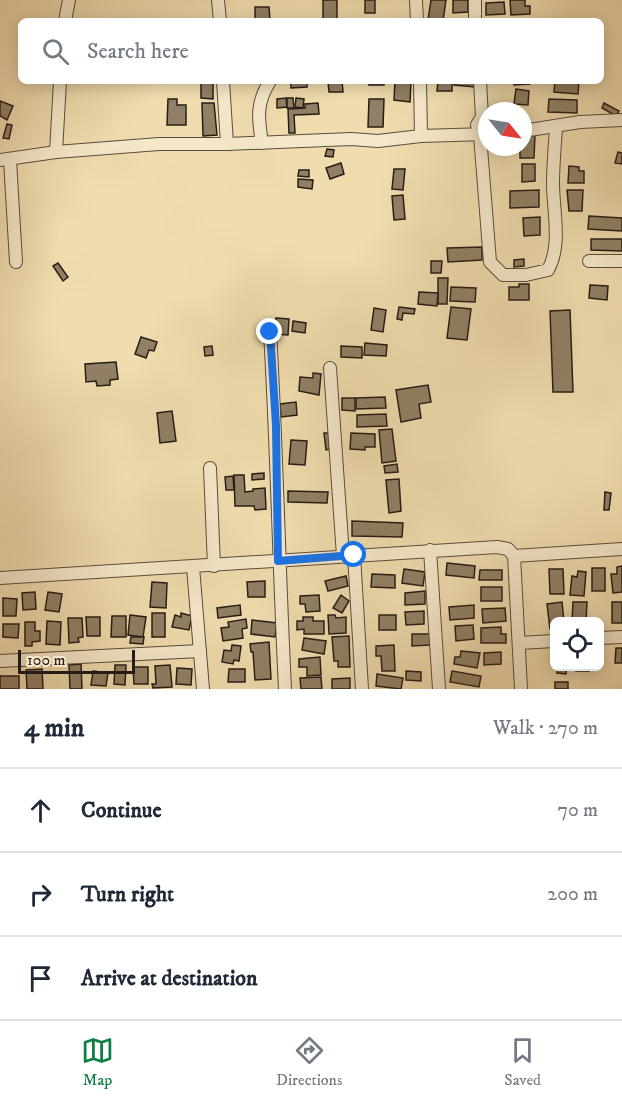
<!DOCTYPE html>
<meta charset="utf-8">
<style>
:root{--surface:#fff;--page:#f2f2f3;--text:#1f2937;--muted:#747a83;--line:#e0e1e3;--accent:#0b8043}
body{margin:0;font-family:"IM FELL DW Pica",serif;background:var(--page);color:var(--text)}
.controls{position:absolute;right:18px;bottom:18px;display:grid;overflow:hidden;border-radius:9px;box-shadow:0 3px 15px #0003}
.controls button{width:54px;height:54px;display:grid;place-items:center;padding:0;border:0;border-bottom:2px solid var(--line);background:var(--surface);color:var(--text);font:30px sans-serif}
.compass{position:absolute;left:478px;top:102px;width:54px;height:54px;border-radius:50%;background:var(--surface);box-shadow:0 3px 15px #0003;rotate:120deg}
.scale{position:absolute;left:18px;bottom:15px;width:117px;box-sizing:border-box;padding-left:6px;border:3px solid #271c16;border-top:0;font-size:16px;line-height:21px;white-space:nowrap;color:#271c16;-webkit-text-stroke:4px #f5e8ca;paint-order:stroke}
.stop{position:absolute;width:18px;height:18px;margin:-14px;border:4px solid #1a73e8;border-radius:50%;background:#fff}
.stop.end{background:#1a73e8;border-color:#fff;box-shadow:0 2px 6px #0008}
.list{margin:0;padding:0;list-style:none}
h2{display:flex;justify-content:space-between;align-items:center;height:78px;margin:0;padding:0 24px;font-size:26px}
h2 small{font-size:20px;font-weight:400;color:var(--muted)}
.list li{display:grid;grid-template-columns:39px 1fr auto;gap:18px;align-items:center;box-sizing:border-box;height:84px;padding:0 24px;border-top:2px solid var(--line)}
.list b{display:block;font-size:22px;white-space:nowrap}
.list em{font-size:20px;font-style:normal;color:var(--muted)}
.icon{flex:none;width:33px;height:33px;fill:none;stroke:currentColor;stroke-width:2;stroke-linecap:round;stroke-linejoin:round}
.map{position:relative;flex:none;width:622px;height:689px;overflow:hidden}
.search{position:absolute;background:var(--surface);box-shadow:0 3px 15px #0003;left:18px;right:18px;top:18px;height:66px;display:flex;align-items:center;gap:15px;box-sizing:border-box;padding:0 21px;border-radius:9px;color:var(--muted);font-size:22px}
.sheet{height:330px;background:var(--surface)}
nav{display:flex;justify-content:space-around;align-items:center;box-sizing:border-box;height:84px;border-top:2px solid var(--line);background:var(--surface);font-size:16px;color:var(--muted)}
nav a{display:grid;justify-items:center;gap:3px}
nav .on{color:var(--accent)}
.map>svg:first-child{display:block}
</style>
<div class="map">
<svg width="622" height="689" viewBox="0 0 622 689">
<rect width="100%" height="100%" fill="#f0dcae"/>
<filter id="stains"><feTurbulence type="fractalNoise" baseFrequency=".00333" numOctaves="4"/><feColorMatrix values="0 0 0 0 .2 0 0 0 0 .09 0 0 0 0 .02 0 0 0 .5 -.17"/></filter>
<radialGradient id="worn" r=".72"><stop offset=".6" stop-color="#630" stop-opacity="0"/><stop offset="1" stop-color="#630" stop-opacity=".3"/></radialGradient>
<!-- building -->
<g fill="#908065" stroke="#271c16" stroke-width="1.5">
<rect x="323" y="0" width="14" height="21"/>
<rect x="365" y="0" width="10" height="13"/>
<path d="M431,0H446L443,21L428,20Z"/>
<path d="M453,0H468V12L453,13Z"/>
<path d="M510,0H525V6H530V14L511,15Z"/>
<path d="M504,2L505,14L486,15V3Z"/>
<path d="M255,7H269L270,21H255Z"/>
<path d="M291,81H307V87L291,88Z"/>
<path d="M328,81H342L343,92H329Z"/>
<rect x="369" y="81" width="15" height="4"/>
<path d="M395,81H411L410,102L394,100Z"/>
<path d="M438,81H452V91H437Z"/>
<path d="M454,81H476L475,87L454,85Z"/>
<path d="M514,81H530V84L514,85Z"/>
<path d="M555,81H579L578,94L554,92Z"/>
<path d="M201,82H213V99L201,98Z"/>
<path d="M516,89L529,91L528,105L514,104Z"/>
<path d="M286,98L287,107L277,108V99Z"/>
<path d="M287,98H293L294,108H287Z"/>
<path d="M296,98L304,99L303,108L295,107Z"/>
<path d="M168,99H177V105H186V125H167Z"/>
<path d="M369,99H384L383,127H368Z"/>
<path d="M549,99L577,100V113L548,112Z"/>
<path d="M0,101L13,106L7,120L0,116Z"/>
<path d="M202,103H214L217,135L203,136Z"/>
<path d="M318,103L319,114L294,115L295,133H289L288,109L305,108V104Z"/>
<path d="M604,103L619,111L616,116L602,108Z"/>
<path d="M7,124L12,125L9,139L3,138Z"/>
<path d="M523,135H535L534,158H520V147H523Z"/>
<path d="M327,149L334,150L333,157L325,156Z"/>
<path d="M618,152L622,153V164L615,163Z"/>
<path d="M341,163L344,174L330,179L326,168Z"/>
<path d="M522,164H535V181L522,182Z"/>
<path d="M569,166L579,167V171H584V183H568Z"/>
<path d="M394,169H405L403,190L392,189Z"/>
<path d="M299,170H309V177L298,176Z"/>
<path d="M298,179L313,180L312,189L298,187Z"/>
<path d="M539,190V207L510,208V191Z"/>
<path d="M567,190H583L582,211H569Z"/>
<path d="M403,195L405,219L394,220L392,196Z"/>
<path d="M589,216L622,218V231L588,229Z"/>
<path d="M540,217V235L524,236L523,218Z"/>
<path d="M591,239H622V251L591,250Z"/>
<path d="M482,247V260L448,262L447,248Z"/>
<path d="M524,259V266L514,267V260Z"/>
<path d="M431,261H442L441,273H431Z"/>
<path d="M58,263L68,277L63,281L53,266Z"/>
<path d="M438,278H448L447,304H438Z"/>
<path d="M519,284H529V300H509V287H519Z"/>
<path d="M590,285L608,286L607,300L589,298Z"/>
<path d="M451,287L476,288L475,302L450,301Z"/>
<path d="M419,292L438,293L437,306L418,304Z"/>
<path d="M399,307L415,309L414,314L403,313L402,320L397,319Z"/>
<path d="M451,307L471,309L467,340L447,338Z"/>
<path d="M374,308L386,310L383,332L371,330Z"/>
<path d="M570,310L573,392H553L550,311Z"/>
<path d="M276,318L289,319L288,335L274,334Z"/>
<path d="M293,321L306,323L305,333L292,331Z"/>
<path d="M141,337L157,342L154,351L149,350L146,358L135,354Z"/>
<path d="M365,343L387,345L386,356L364,355Z"/>
<path d="M212,346L213,355L205,356L204,347Z"/>
<path d="M341,346L362,347V358L341,357Z"/>
<path d="M116,362L118,379L110,380V385L97,386L96,381L86,382L85,364Z"/>
<path d="M313,373L321,374L319,395L299,391L300,377L313,378Z"/>
<path d="M428,385L431,402L419,404L421,418L401,422L396,390Z"/>
<path d="M385,397L386,408L356,409V398Z"/>
<path d="M342,398H355V411L342,410Z"/>
<path d="M296,402L297,415L281,417L280,404Z"/>
<path d="M172,411L176,441L160,443L157,413Z"/>
<path d="M386,414L387,426L357,427V415Z"/>
<path d="M392,429L396,461L382,463L379,430Z"/>
<path d="M324,433H330L332,449L326,450Z"/>
<path d="M351,433L375,434V447H365V450L350,449Z"/>
<path d="M291,440L307,441L305,465L289,464Z"/>
<path d="M397,464L398,472L385,473L384,466Z"/>
<path d="M264,473V479L252,480V474Z"/>
<path d="M234,475H244L245,492L253,491V489L265,488L266,509L255,510L254,506H235Z"/>
<path d="M233,476L234,490H226L225,477Z"/>
<path d="M399,479L401,511L389,513L386,480Z"/>
<path d="M288,491L328,492L327,503L288,502Z"/>
<path d="M605,492L611,493L609,510H604Z"/>
<path d="M352,521L403,523L402,537L352,536Z"/>
<path d="M447,563L475,566L474,578L446,575Z"/>
<path d="M622,566V592L613,593L611,574H617V567Z"/>
<rect x="592" y="568" width="13" height="23"/>
<path d="M404,569L425,572L423,586L402,583Z"/>
<path d="M549,569H563L564,594H550Z"/>
<path d="M480,570H502V580H479Z"/>
<path d="M578,571L586,572L584,596L570,595L572,576L577,577Z"/>
<path d="M372,574L395,575V588L371,587Z"/>
<path d="M346,576L348,586L328,591L325,581Z"/>
<path d="M265,581V597H248L247,582Z"/>
<path d="M152,582L167,583L166,608L150,607Z"/>
<rect x="481" y="587" width="21" height="14"/>
<path d="M425,591V604L405,605V593Z"/>
<path d="M35,592L36,609L23,610L22,593Z"/>
<path d="M48,592L62,594L59,612L45,610Z"/>
<path d="M319,595L320,611L306,612L305,604H300V596Z"/>
<path d="M341,595L349,601L342,613L333,608Z"/>
<path d="M3,598L17,599L16,616H3Z"/>
<path d="M562,602L564,622H554V629H550L547,604Z"/>
<path d="M573,602H587L586,622H572Z"/>
<rect x="612" y="602" width="10" height="21"/>
<path d="M240,605L241,615L218,618L217,608Z"/>
<path d="M474,605V618L450,620L449,607Z"/>
<path d="M505,608L506,621L483,623L482,609Z"/>
<path d="M424,611V624L406,625L405,612Z"/>
<rect x="152" y="613" width="13" height="24"/>
<path d="M181,613L192,616L189,630L172,627L175,615L181,617Z"/>
<path d="M130,615L146,617L143,637L128,635Z"/>
<path d="M328,615H335L336,618L346,617V633L329,634Z"/>
<rect x="379" y="615" width="17" height="15"/>
<path d="M112,616H126V637H111Z"/>
<path d="M86,617H100V636H87Z"/>
<path d="M303,617H313V621H324V634H304V629L297,630V621H303Z"/>
<path d="M68,618H82L83,637L78,638L79,642L69,643Z"/>
<path d="M246,619L247,628L242,629L243,638L223,641L221,628L229,627L228,622Z"/>
<path d="M252,620L277,623L275,637L251,634Z"/>
<path d="M47,621L61,622L60,645L46,644Z"/>
<path d="M25,622H35V631H40V641L32,642V646H25Z"/>
<path d="M3,624H19L18,638L3,637Z"/>
<path d="M473,625L474,639L456,641L455,626Z"/>
<path d="M501,627V634H506V643H481V628Z"/>
<path d="M412,634H430V645L412,646Z"/>
<path d="M349,636L350,667H338V661H334L332,637Z"/>
<path d="M131,637H144L143,644L130,643Z"/>
<path d="M304,638L326,641L324,654L302,650Z"/>
<path d="M269,642L271,679L255,680L253,652H251L250,644Z"/>
<path d="M232,645L241,646L239,661L234,660L233,664L222,662L224,650L231,651Z"/>
<path d="M394,645L395,671H382L381,656H376V646Z"/>
<path d="M616,648H622V663H615Z"/>
<path d="M461,651L480,653L477,668L454,664L455,657H460Z"/>
<path d="M501,652V664L484,665V653Z"/>
<path d="M320,657L321,675L307,676V667H299V659Z"/>
<path d="M81,664L82,689H70L69,665Z"/>
<path d="M115,665H126L125,685L114,684Z"/>
<path d="M170,665L172,687L153,688L152,684H156L155,666Z"/>
<path d="M558,666H567L566,674L557,673Z"/>
<path d="M576,666H590L589,671H576Z"/>
<path d="M133,667H148V684H134Z"/>
<path d="M177,668L192,669L191,685L176,684Z"/>
<path d="M42,669L43,689H27L26,670Z"/>
<path d="M229,669H245V682H228Z"/>
<path d="M93,671L108,673L106,686L91,685Z"/>
<path d="M406,671L421,672V681L406,680Z"/>
<path d="M452,671L481,676L479,687L450,682Z"/>
<path d="M377,674L403,678L401,689L376,686Z"/>
<rect x="0" y="676" width="19" height="13"/>
<path d="M321,677L322,689H301L300,678Z"/>
<path d="M350,678V689H332V679Z"/>
<rect x="555" y="682" width="13" height="7"/>
</g>
<g fill="none" stroke-linecap="round" stroke-linejoin="round">
<defs>
<g id="minor">
<path d="M218,0L220,21"/>
<path d="M416,0L417,21"/>
<path d="M65,21L69,0"/>
<path d="M475,21V0"/>
<path d="M223,81L227,144"/>
<path d="M420,81L421,136"/>
<path d="M480,81L482,117L477,125L480,135L490,262L503,275H526L548,270C562,245 553,211 553,183C553,164 555,146 556,127"/>
<path d="M523,131L580,122L622,120"/>
<path d="M262,143C258,118 256,103 270,81"/>
<path d="M56,152L60,81"/>
<path d="M0,160L56,152L159,144H227L351,139L378,141L421,136L487,134"/>
<path d="M10,160L16,262"/>
<path d="M589,261H622"/>
<path d="M270,332C277,451 279,570 285,689"/>
<path d="M330,368L343,556"/>
<path d="M210,468L214,566"/>
<path d="M430,550L439,689"/>
<path d="M354,555L362,689"/>
<path d="M514,556L521,689"/>
<path d="M193,567L203,689"/>
<path d="M0,578L497,547L508,549L514,556L622,549"/>
<path d="M600,638L622,637"/>
<path d="M519,643L554,641"/>
<path d="M0,661L200,651"/>
</g>
</defs>
<!-- minor casing -->
<use href="#minor" stroke="#594c3c" stroke-width="14"/>
<!-- minor -->
<use href="#minor" stroke="#f5e8ca" stroke-width="12"/>
</g>
<g fill="none" stroke-linecap="round" stroke-linejoin="round">
<!-- route -->
<path stroke="#1a73e8" stroke-width="8" d="M270,332L276,425L278,561L354,555"/>
</g>
<rect width="100%" height="100%" filter="url(#stains)"/>
<rect width="100%" height="100%" fill="url(#worn)"/>
</svg>
<div class="controls">
<button><svg class="icon" aria-label="locate" viewBox="0 0 24 24"><circle cx="12" cy="12" r="6"/><path d="M12 2v4M12 18v4M2 12h4M18 12h4"/></svg></button>
</div>
<svg class="compass" viewBox="-18 -18 36 36"><path d="M0-13l5 13h-10z" fill="#e53935"/><path d="M0 13l5-13h-10z" fill="#747a83"/></svg>
<div class="scale">100 m</div>
<div class="stop" style="left:354px;top:555px"></div>
<div class="stop end" style="left:270px;top:332px"></div>
<div class="search"><svg class="icon" aria-label="search" viewBox="0 0 24 24"><circle cx="10" cy="10" r="6"/><path d="M15 15l6 6"/></svg>Search here</div>
</div>
<section class="sheet">
<h2>4 min<small>Walk · 270 m</small></h2>
<ul class="list">
<li><svg class="icon" aria-label="ahead" viewBox="0 0 24 24"><path d="M12 20V5M6 11l6-6 6 6"/></svg><div><b>Continue</b></div><em>70 m</em></li>
<li><svg class="icon" aria-label="right" viewBox="0 0 24 24"><path d="M7 20v-9h11M14 6l5 5-5 5"/></svg><div><b>Turn right</b></div><em>200 m</em></li>
<li><svg class="icon" aria-label="arrive" viewBox="0 0 24 24"><path d="M6 21V4h12l-3 4 3 4H6"/></svg><div><b>Arrive at destination</b></div></li>
</ul>
</section>
<nav>
<a class="on"><svg class="icon" aria-label="map" viewBox="0 0 24 24"><path d="M3 6l6-2 6 2 6-2v14l-6 2-6-2-6 2zM9 4v14M15 6v14"/></svg>Map</a>
<a><svg class="icon" aria-label="directions" viewBox="0 0 24 24"><path d="M12 3l9 9-9 9-9-9zM9 14v-3h6M13 9l2 2-2 2"/></svg>Directions</a>
<a><svg class="icon" aria-label="saved" viewBox="0 0 24 24"><path d="M7 4h10v16l-5-4-5 4z"/></svg>Saved</a>
</nav>
